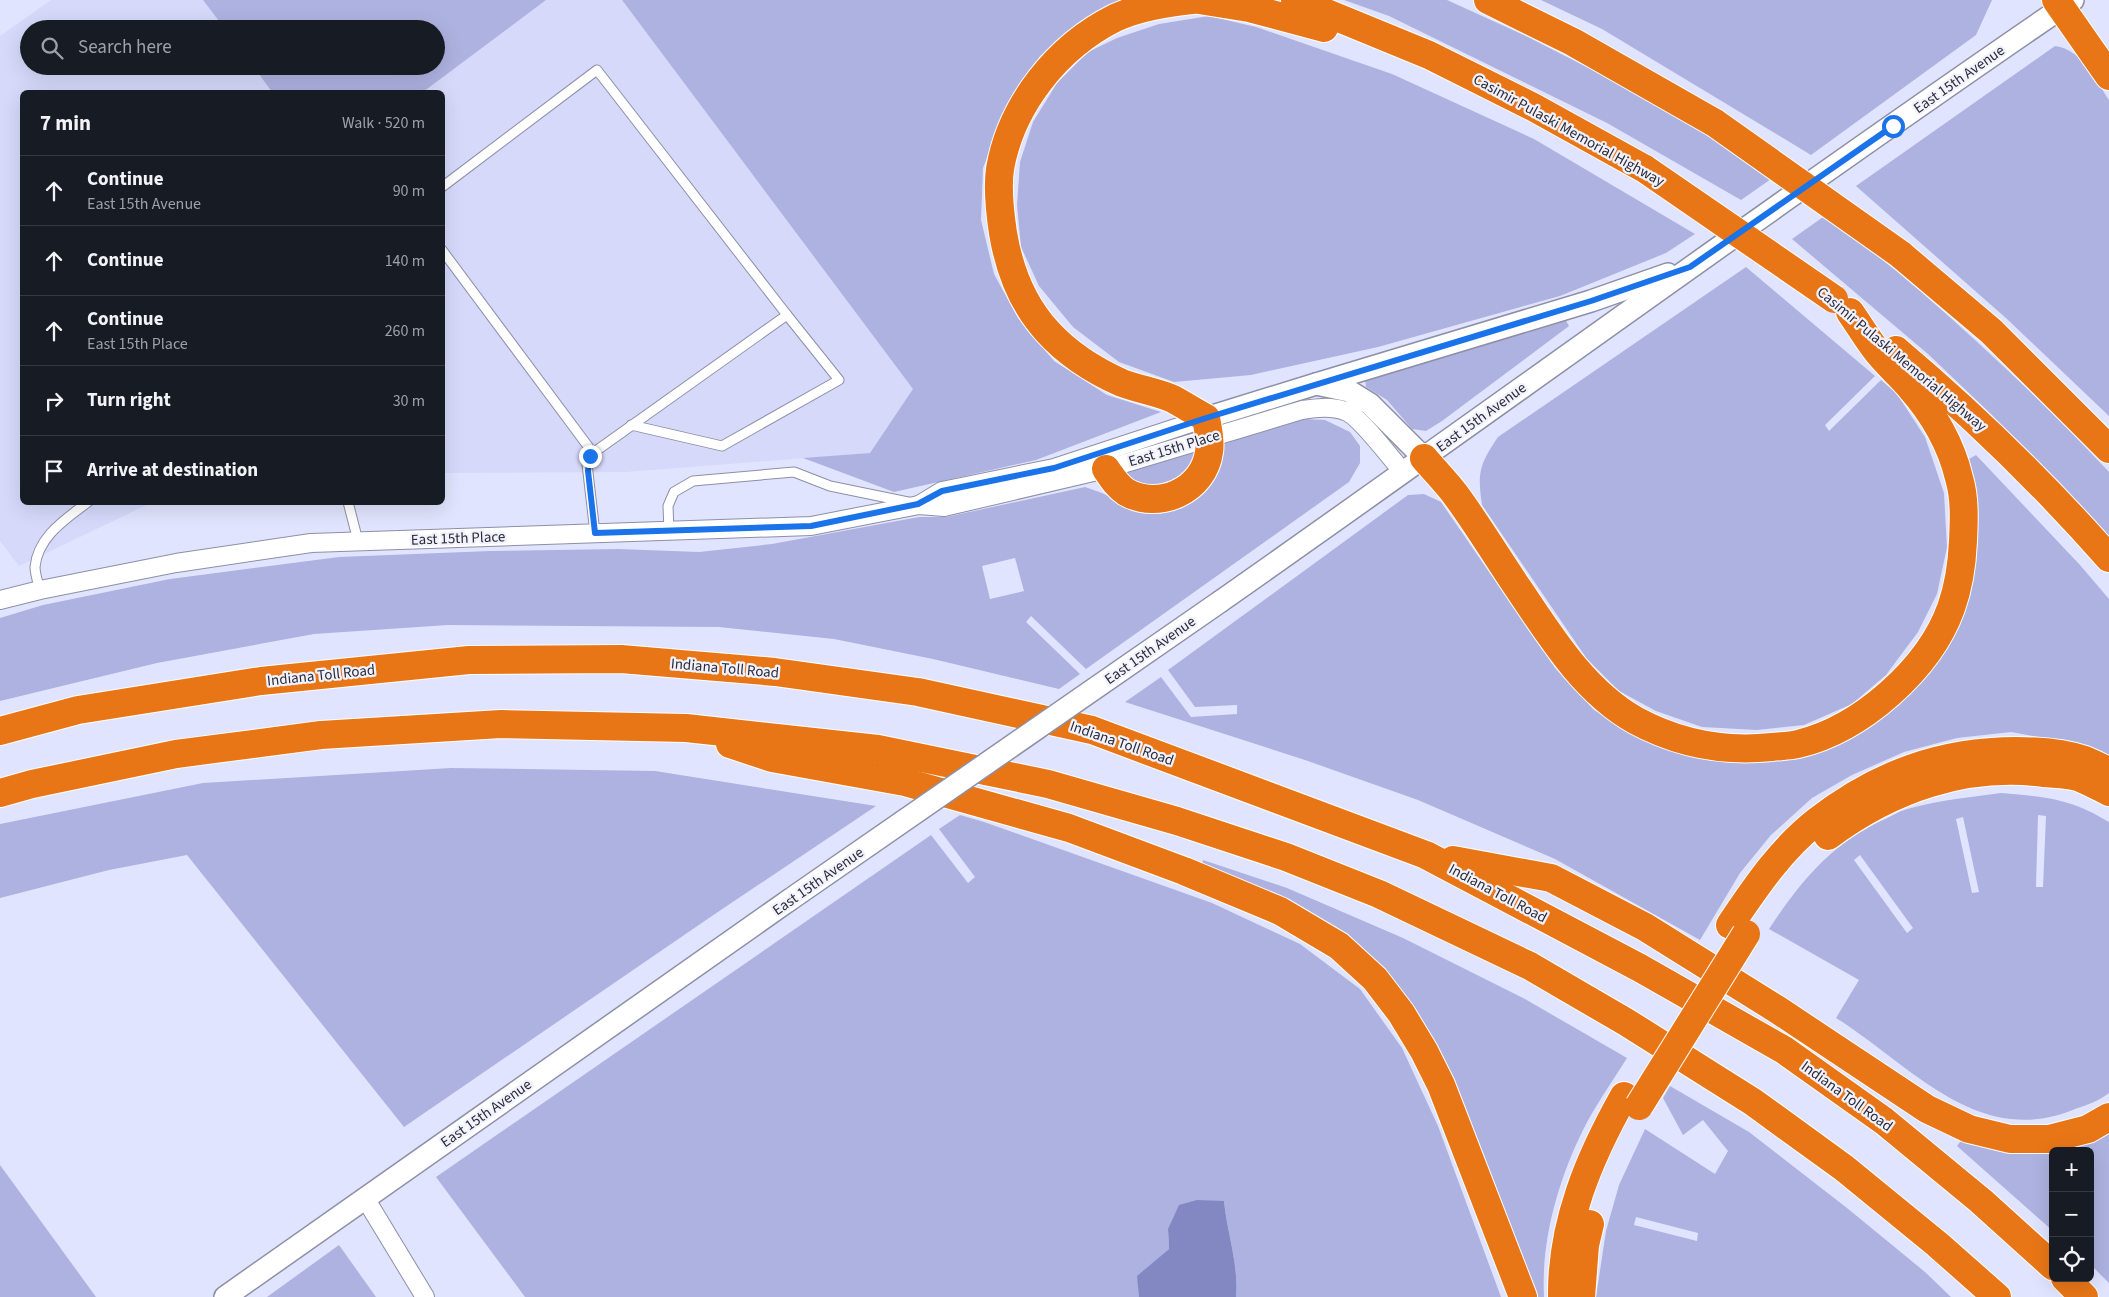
<!DOCTYPE html>
<meta charset="utf-8">
<style>
:root{--surface:#171b24;--page:#242831;--text:#f1f3f6;--muted:#9ea1a6;--line:#363941}
body{margin:0;font-family:"Source Sans 3",sans-serif;background:var(--page);color:var(--text)}
.controls{position:absolute;right:15px;bottom:15px;display:grid;overflow:hidden;border-radius:8px;box-shadow:0 5px 20px #0002}
.controls button{width:45px;height:45px;display:grid;place-items:center;padding:0;border:0;border-bottom:1px solid var(--line);background:var(--surface);color:var(--text);font:25px sans-serif}
.stop{position:absolute;width:15px;height:15px;margin:-11px;border:4px solid #1a73e8;border-radius:50%;background:#fff}
.stop.end{background:#1a73e8;border-color:#fff;box-shadow:0 1px 5px #0008}
.list{margin:0;padding:0;list-style:none}
h2{display:flex;justify-content:space-between;align-items:center;height:65px;margin:0;padding:0 20px;font-size:21px}
h2 small{font-size:16px;font-weight:400;color:var(--muted)}
.list li{display:grid;grid-template-columns:32px 1fr auto;gap:15px;align-items:center;box-sizing:border-box;height:70px;padding:0 20px;border-top:1px solid var(--line)}
.list b{display:block;font-size:19px;white-space:nowrap}
.list p{margin:0;font-size:16px;white-space:nowrap;color:var(--muted)}
.list em{font-size:16px;font-style:normal;color:var(--muted)}
.icon{flex:none;width:28px;height:28px;fill:none;stroke:currentColor;stroke-width:2;stroke-linecap:round;stroke-linejoin:round}
.map{position:relative;flex:none;width:2109px;height:1297px;overflow:hidden}
.search{position:absolute;background:var(--surface);box-shadow:0 5px 20px #0002;left:20px;top:20px;width:425px;height:55px;display:flex;align-items:center;gap:12px;box-sizing:border-box;padding:0 18px;border-radius:28px;color:var(--muted);font-size:19px}
.panel{position:absolute;background:var(--surface);box-shadow:0 5px 20px #0002;left:20px;top:90px;width:425px;height:415px;border-radius:8px}
.map>svg:first-child{display:block}
</style>
<div class="map">
<svg width="2109" height="1297" viewBox="0 0 2109 1297">
<rect width="100%" height="100%" fill="#e1e4fe"/>
<!-- built -->
<g fill="#d6d9fa">
<path d="M51,0H203L225,29H29V66H253L272,92H22V502L151,503L19,566L0,541V36Z"/>
<path d="M546,0H622L914,389L870,453L626,472L443,473L442,92H423Z"/>
</g>
<!-- green -->
<g fill="#aeb2e0" fill-rule="evenodd">
<path d="M203,0H546L423,92H272L253,66H436V29H225Z"/>
<path d="M622,0H1123L1078,26L1040,56L1003,116L983,168L981,220L994,274L1018,318L1054,361L1107,395L1161,412L1036,460L894,492L803,458L870,453L913,389Z"/>
<path d="M1344,0H1447L1528,37L1657,103L1774,177L1741,200L1607,123L1389,16Z"/>
<path d="M1541,0H1992L1976,35L1811,155L1602,29Z"/>
<path d="M1209,16L1256,27L1392,74L1534,139L1695,234L1666,253L1560,296L1378,347L1251,375L1174,382L1119,362L1073,327L1039,286L1021,247L1017,205L1020,162L1033,122L1057,83L1088,52L1117,38L1159,24Z"/>
<path d="M2055,46C2083,50 2095,79 2109,100V416L2007,319L1856,186Z"/>
<path d="M1826,215C1857,240 1890,265 1920,291C1986,348 2049,408 2109,472V538L1992,415L1928,354L1792,239Z"/>
<path d="M1746,267L1875,376L1825,425L1829,431L1881,380L1897,394L1925,437L1944,493L1947,547L1937,594L1918,632L1886,675L1852,704L1804,725L1757,730L1702,727L1656,711L1619,691L1587,659L1482,505C1477,472 1480,464 1498,437Z"/>
<path d="M1565,319L1569,326L1442,421L1426,431L1412,429L1387,400L1366,387L1365,378Z"/>
<path d="M1304,419L1325,420L1350,432L1360,446V463L1349,482L1086,669L1031,616L1026,622L1080,674L1059,689L933,659L834,639L719,627L448,625L314,634L157,663L0,701V618L43,605L170,579L339,557L490,551L618,549L699,552L772,544L919,517H946L1085,487L1102,493L1128,506L1151,512L1222,443ZM1015,558L1024,591L990,599L982,566Z"/>
<path d="M1195,452L1191,469L1166,486L1139,487L1124,473Z"/>
<path d="M1976,455L2080,565L2109,599V756L2060,741L2011,732L1957,738L1904,752L1852,775L1812,798L1771,835L1740,873L1700,940L1555,859L1418,800L1305,760L1125,702L1161,677L1191,717L1237,714V705L1195,707L1168,670L1408,495L1424,494L1441,502L1555,668L1594,710L1649,742L1695,758L1751,761L1798,757L1958,617L1976,559L1975,500L1969,459Z"/>
<path d="M451,768L655,771L876,806L709,918L404,1127L187,855L109,870L0,898V824L203,783Z"/>
<path d="M2001,793C2046,797 2070,798 2109,822V1093C2099,1101 2087,1105 2075,1109C1978,1150 1910,1064 1836,1018L1859,980L1769,929C1801,881 1830,845 1883,820C1892,816 1901,810 1911,808C1941,800 1971,797 2001,793ZM2038,815L2046,816L2043,887H2036ZM1963,817L1979,892L1972,893L1956,819ZM1860,855L1913,928L1907,933L1854,860Z"/>
<path d="M960,815L984,822L1212,903L1300,944L1360,989L1402,1048L1438,1126L1501,1297H1236C1239,1265 1227,1233 1224,1201L1168,1229L1169,1249L1138,1276L1139,1297H525L436,1177L931,835L968,883L975,877L939,829Z"/>
<path d="M1203,860L1287,888L1403,938L1525,999L1627,1058C1612,1082 1595,1106 1583,1130C1558,1181 1541,1240 1544,1297H1538L1464,1108L1405,1000L1202,865Z"/>
<path d="M1670,1086L1749,1132L1847,1208L1925,1272L1951,1297H1596L1606,1231L1619,1185L1645,1129L1715,1174L1728,1151L1703,1120L1683,1135L1663,1098ZM1636,1217L1698,1233L1697,1241L1634,1225Z"/>
<path d="M2109,1131V1283L2090,1264V1151H2053V1231L1957,1146L1963,1138Z"/>
<path d="M0,1165L96,1297H0Z"/>
<path d="M339,1245L376,1297H267Z"/>
</g>
<!-- water -->
<path fill="#8488c2" d="M1197,1200L1224,1201C1227,1233 1239,1265 1236,1297H1139L1137,1276L1169,1249L1168,1229L1179,1205Z"/>
<g fill="none" stroke-linecap="round" stroke-linejoin="round">
<defs>
<g id="service">
<path d="M442,187L597,70L787,315L593,453L587,464L595,533"/>
<path d="M442,250L593,453"/>
<path d="M631,425L722,446L839,380L787,315"/>
<path d="M348,502L358,541"/>
<path d="M669,531L668,506L674,492L693,481L794,472L830,486L908,502"/>
<path d="M40,590C38,583 35,574 35,567C38,536 66,519 88,502"/>
</g>
<g id="minor">
<path d="M919,505L942,491L1054,468L1206,418"/>
<path d="M0,600L40,590L176,563L311,543L811,526L919,505L944,507L1106,469L1302,410C1316,408 1331,406 1345,411C1359,415 1392,460 1404,473"/>
<path d="M365,1198L425,1297"/>
</g>
<g id="tertiary">
<path d="M1316,384L1591,301L1668,274"/>
<path d="M1206,418L1316,384L1349,391L1370,404L1424,458"/>
<path d="M1221,601C1506,401 1786,196 2073,0"/>
<path d="M225,1297L788,901"/>
</g>
<g id="motorway">
<path d="M1199,0L1249,8L1324,28"/>
<path d="M1295,0L1429,55L1533,107L1645,169"/>
<path d="M1488,0L1573,42L1715,123"/>
<path d="M2056,0L2109,76"/>
<path d="M1900,254L1991,331L2109,449"/>
<path d="M1896,350C1974,416 2042,482 2109,558"/>
<path d="M1424,458C1434,470 1446,482 1455,494C1478,525 1498,559 1520,591C1551,637 1584,691 1635,720C1677,743 1724,752 1772,747C1781,746 1790,746 1798,744C1861,729 1929,669 1951,608C1959,586 1962,563 1963,541C1964,520 1965,498 1959,478C1951,444 1932,412 1909,386C1900,375 1889,366 1880,355C1869,342 1860,326 1850,312"/>
<path d="M1106,469C1112,478 1117,486 1126,492C1159,511 1204,490 1209,452C1211,441 1208,429 1206,418C1195,412 1184,405 1173,399C1157,392 1138,389 1122,383C1095,371 1068,354 1048,332C1023,305 1009,269 1003,233C1000,213 997,189 1000,169C1011,105 1057,47 1115,18C1139,7 1166,3 1192,0"/>
<path d="M0,731L78,710L261,681L469,660L621,659L775,672L918,692L1092,730L1426,855L1640,968L1784,1050L1884,1121L1981,1201L2053,1266"/>
<path d="M730,744L772,758L905,782L1069,828L1184,871L1280,911L1339,946L1375,979L1401,1013L1424,1051L1441,1085L1523,1297"/>
<path d="M0,793L32,784L176,754L321,735L501,724L686,728L878,749L1048,784L1177,821L1286,857L1379,894L1530,966L1626,1022L1753,1102L1844,1168L1937,1244L1997,1297"/>
<path d="M1828,836C1891,789 1965,763 2044,773C2054,774 2068,774 2078,777C2088,781 2099,787 2109,792"/>
<path d="M1453,860L1551,878L1645,927L1778,1010L1927,1109L1969,1129L2010,1139H2049L2088,1129L2109,1117"/>
<path d="M1730,925C1755,888 1781,849 1817,821C1878,774 1941,751 2017,751C2040,751 2064,753 2085,760C2093,763 2101,768 2109,771"/>
<path d="M2065,1278L2084,1297"/>
<path d="M1562,1297C1561,1224 1589,1158 1624,1096"/>
<path d="M1581,1297L1585,1245L1590,1224"/>
</g>
</defs>
<!-- service casing -->
<use href="#service" stroke="#8d8fa7" stroke-width="11"/>
<!-- minor casing -->
<use href="#minor" stroke="#8d8fa7" stroke-width="20"/>
<!-- tertiary casing -->
<use href="#tertiary" stroke="#8d8fa7" stroke-width="24"/>
<!-- motorway casing -->
<use href="#motorway" stroke="#fff" stroke-width="30"/>
<!-- service -->
<use href="#service" stroke="#fff" stroke-width="9"/>
<!-- minor -->
<use href="#minor" stroke="#fff" stroke-width="18"/>
<!-- tertiary -->
<use href="#tertiary" stroke="#fff" stroke-width="21"/>
<!-- motorway -->
<use href="#motorway" stroke="#e87617" stroke-width="28"/>
<defs>
<path id="tertiary-bridge" d="M788,901L1221,601"/>
<g id="motorway-bridge">
<path d="M1715,123L1900,254"/>
<path d="M1645,169L1834,299"/>
<path d="M1639,1106L1746,934"/>
</g>
</defs>
<!-- tertiary-bridge casing -->
<use href="#tertiary-bridge" stroke="#8d8fa7" stroke-width="24" stroke-linecap="butt"/>
<!-- motorway-bridge casing -->
<use href="#motorway-bridge" stroke="#fff" stroke-width="30" stroke-linecap="butt"/>
<!-- tertiary-bridge -->
<use href="#tertiary-bridge" stroke="#fff" stroke-width="21"/>
<!-- motorway-bridge -->
<use href="#motorway-bridge" stroke="#e87617" stroke-width="28"/>
</g>
<g fill="none" stroke-linecap="round" stroke-linejoin="round">
<!-- route -->
<path stroke="#1a73e8" stroke-width="6" d="M590,456L588,471L595,533L811,526L918,504L942,491L1054,468L1206,418L1591,301L1690,267L1893,126"/>
</g>
<g text-anchor="middle" stroke-width="4.5" stroke-linejoin="round" paint-order="stroke">
<!-- street labels -->
<g font-size="15" fill="#2c2c36" stroke="#f1f2fd">
<text transform="translate(1959 79) rotate(-35)" y="5">East 15th Avenue</text>
<text transform="translate(1569 130) rotate(29)" y="5">Casimir Pulaski Memorial Highway</text>
<text transform="translate(1902 359) rotate(40)" y="5">Casimir Pulaski Memorial Highway</text>
<text transform="translate(1481 417) rotate(-36)" y="5">East 15th Avenue</text>
<text transform="translate(1174 448) rotate(-17)" y="5">East 15th Place</text>
<text transform="translate(458 538) rotate(-2)" y="5">East 15th Place</text>
<text transform="translate(1150 650) rotate(-35)" y="5">East 15th Avenue</text>
<text transform="translate(725 668) rotate(5)" y="5">Indiana Toll Road</text>
<text transform="translate(321 675) rotate(-6)" y="5">Indiana Toll Road</text>
<text transform="translate(1122 743) rotate(19)" y="5">Indiana Toll Road</text>
<text transform="translate(818 881) rotate(-35)" y="5">East 15th Avenue</text>
<text transform="translate(1498 893) rotate(28)" y="5">Indiana Toll Road</text>
<text transform="translate(1847 1096) rotate(36)" y="5">Indiana Toll Road</text>
<text transform="translate(486 1113) rotate(-35)" y="5">East 15th Avenue</text>
</g>
</g>
</svg>
<div class="controls">
<button>+</button>
<button>−</button>
<button><svg class="icon" aria-label="locate" viewBox="0 0 24 24"><circle cx="12" cy="12" r="6"/><path d="M12 2v4M12 18v4M2 12h4M18 12h4"/></svg></button>
</div>
<div class="stop" style="left:1893px;top:126px"></div>
<div class="stop end" style="left:590px;top:456px"></div>
<div class="search"><svg class="icon" aria-label="search" viewBox="0 0 24 24"><circle cx="10" cy="10" r="6"/><path d="M15 15l6 6"/></svg>Search here</div>
<section class="panel">
<h2>7 min<small>Walk · 520 m</small></h2>
<ul class="list">
<li><svg class="icon" aria-label="ahead" viewBox="0 0 24 24"><path d="M12 20V5M6 11l6-6 6 6"/></svg><div><b>Continue</b><p>East 15th Avenue</p></div><em>90 m</em></li>
<li><svg class="icon" aria-label="ahead" viewBox="0 0 24 24"><path d="M12 20V5M6 11l6-6 6 6"/></svg><div><b>Continue</b></div><em>140 m</em></li>
<li><svg class="icon" aria-label="ahead" viewBox="0 0 24 24"><path d="M12 20V5M6 11l6-6 6 6"/></svg><div><b>Continue</b><p>East 15th Place</p></div><em>260 m</em></li>
<li><svg class="icon" aria-label="right" viewBox="0 0 24 24"><path d="M7 20v-9h11M14 6l5 5-5 5"/></svg><div><b>Turn right</b></div><em>30 m</em></li>
<li><svg class="icon" aria-label="arrive" viewBox="0 0 24 24"><path d="M6 21V4h12l-3 4 3 4H6"/></svg><div><b>Arrive at destination</b></div></li>
</ul>
</section>
</div>
